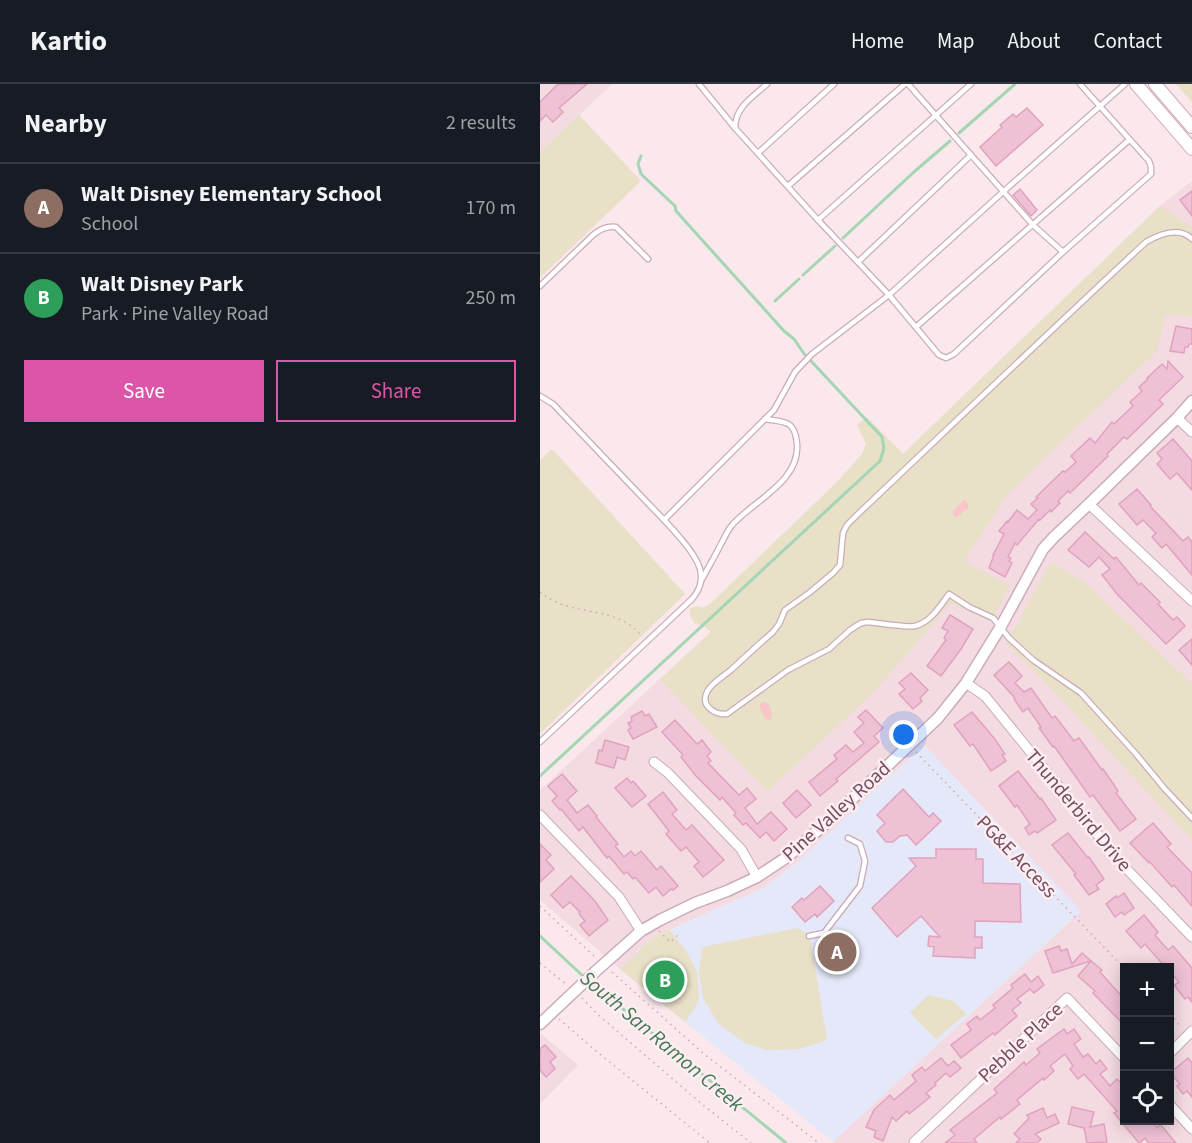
<!DOCTYPE html>
<meta charset="utf-8">
<style>
:root{--surface:#171b24;--page:#242831;--text:#f1f3f6;--muted:#9ea1a6;--line:#363941;--accent:#dd55a9}
body{margin:0;font-family:"Source Sans 3",sans-serif;background:var(--page);color:var(--text)}
.controls{position:absolute;right:18px;bottom:18px;display:grid;overflow:hidden;border-radius:0px;box-shadow:0 3px 15px #0003}
.controls button{width:54px;height:54px;display:grid;place-items:center;padding:0;border:0;border-bottom:2px solid var(--line);background:var(--surface);color:var(--text);font:30px sans-serif}
.you{position:absolute;left:364px;top:651px;width:21px;height:21px;margin:-15px;border:4px solid #fff;border-radius:50%;background:#1a73e8;box-shadow:0 0 0 9px #1a73e833}
.badge{display:grid;place-items:center;width:39px;height:39px;border-radius:50%;background:var(--accent);color:#fff;font-size:20px;font-weight:700}
.pin{position:absolute;translate:-50% -50%;border:3px solid #fff;box-shadow:0 2px 6px #0006}
.list{margin:0;padding:0;list-style:none}
h2{display:flex;justify-content:space-between;align-items:center;height:78px;margin:0;padding:0 24px;font-size:26px}
h2 small{font-size:20px;font-weight:400;color:var(--muted)}
.list li{display:grid;grid-template-columns:39px 1fr auto;gap:18px;align-items:center;box-sizing:border-box;height:90px;padding:0 24px;border-top:2px solid var(--line)}
.list b{display:block;font-size:22px;white-space:nowrap}
.list p{margin:0;font-size:20px;white-space:nowrap;color:var(--muted)}
.list em{font-size:20px;font-style:normal;color:var(--muted)}
.actions{display:flex;gap:12px;padding:18px 24px}
.actions a{flex:1;padding:14px 0;border:2px solid var(--accent);border-radius:0px;text-align:center;font-size:21px;color:var(--accent)}
.actions .main{background:var(--accent);color:#fff}
.icon{flex:none;width:33px;height:33px;fill:none;stroke:currentColor;stroke-width:2;stroke-linecap:round;stroke-linejoin:round}
.map{position:relative;flex:none;width:652px;height:1059px;overflow:hidden}
header{display:flex;align-items:center;gap:36px;box-sizing:border-box;height:84px;padding:0 30px;background:var(--surface);border-bottom:2px solid var(--line)}
header strong{font-size:28px}
nav{display:flex;gap:33px;margin-inline-start:auto;font-size:21px}
main{display:flex}
aside{flex:1;background:var(--surface)}
.map>svg:first-child{display:block}
</style>
<header>
<strong>Kartio</strong>
<nav><a>Home</a><a>Map</a><a>About</a><a>Contact</a></nav>
</header>
<main>
<aside>
<h2>Nearby<small>2 results</small></h2>
<ul class="list">
<li><span class="badge" style="background:#8d6e63">A</span><div><b>Walt Disney Elementary School</b><p>School</p></div><em>170 m</em></li>
<li><span class="badge" style="background:#2e9e5b">B</span><div><b>Walt Disney Park</b><p>Park · Pine Valley Road</p></div><em>250 m</em></li>
</ul>
<div class="actions"><a class="main">Save</a><a>Share</a></div>
</aside>
<div class="map">
<svg width="652" height="1059" viewBox="0 0 652 1059">
<rect width="100%" height="100%" fill="#fbe8ec"/>
<!-- residential -->
<g fill="#f4dae1" fill-rule="evenodd">
<path d="M0,0H72L0,68Z"/>
<path d="M652,97V1059H294L293,1058L541,827L384,661L255,780L223,804L115,852L80,885L0,816V706L363,370L620,122ZM584,884H630V1036H584Z"/>
<path d="M0,949L38,981L0,1020Z"/>
</g>
<!-- education -->
<path fill="#e4e8f8" d="M384,661L541,827L293,1058L80,885L115,852L223,804L255,780Z"/>
<!-- green -->
<g fill="#e8e0c7">
<path d="M636,0H652V18Z"/>
<path d="M39,31L101,97L0,194V68Z"/>
<path d="M620,122L652,143V233L625,230L617,267L516,363L468,410L424,477L470,502L451,538L411,519L333,609L227,708L120,595L171,548L164,542L154,539L150,531V524L158,522L162,524L170,520L299,396L322,370L326,360L317,341L327,333L363,370Z"/>
<path d="M12,365L145,510L0,650V376Z"/>
<path d="M511,478L547,500L652,600V756L501,594L466,560Z"/>
<path d="M258,844L270,853L287,956L259,965L226,966L205,959L178,939L163,914L159,888L162,863Z"/>
<path d="M129,845L148,870L157,888L159,914L156,922L145,938L80,885L115,852Z"/>
<path d="M389,911L413,917L426,930L396,955L370,929Z"/>
</g>
<!-- sand -->
<g fill="#f8c5c8">
<path d="M424,416L428,419V425L421,429L418,433H415L413,430V427Z"/>
<path d="M223,618L227,619C231,623 234,632 230,636L225,635L219,621Z"/>
</g>
<g fill="none" stroke-linecap="round" stroke-linejoin="round">
<!-- stream -->
<g stroke="#a4d5b4" stroke-width="3">
<path d="M419,49L475,0"/>
<path d="M101,72L98,80L101,90L135,122L136,127L244,247L254,255L265,271"/>
<path d="M303,154L375,87L410,57"/>
<path d="M263,191L295,162"/>
<path d="M235,217L259,195"/>
<path d="M0,692L340,377L344,364L342,353L271,277"/>
<path d="M0,852L45,894"/>
<path d="M50,898L246,1059"/>
</g>
</g>
<!-- building -->
<g fill="#efc1d5" stroke="#e1a2bf" stroke-width="1.5">
<path d="M18,0H47L19,24L23,28L13,38L6,31L0,37V18Z"/>
<path d="M487,24L503,41L456,82L440,63L462,43L460,41L473,30L476,33Z"/>
<path d="M480,105L497,126L491,132L473,111Z"/>
<path d="M652,107V132L640,116Z"/>
<path d="M636,242L652,245V260H649L648,263H645L644,269L630,267Z"/>
<path d="M628,277L643,293L619,316L623,320L587,355L584,353L567,370L568,372L530,409L528,407L518,417L520,419L511,428L510,426L500,436L499,435L477,461L475,459L468,473L471,474L469,477L472,479L465,493L449,484L454,471H453L464,450L459,447L467,437L468,438L477,426L488,435L497,426L491,420L498,414L496,413L523,387L525,388L536,378L531,372L550,354L555,359L572,338L574,340L593,322L590,318L602,307L599,303L608,295L607,294L622,280L627,285Z"/>
<path d="M633,355L652,377V406L637,389L630,395L617,380L622,375L617,369Z"/>
<path d="M597,405L611,421L610,422L643,457L648,453L652,458V491L626,460L622,464L612,453L616,449L603,436L597,441L579,420Z"/>
<path d="M545,448L574,475L576,473L599,501L601,499L620,518L618,520L633,536L637,533L645,542L626,560L577,510L562,491L570,485L559,473L549,483L528,466Z"/>
<path d="M410,531L433,545L421,565L401,592L387,582L406,556L404,554L408,547L402,544Z"/>
<path d="M652,555V581L639,566Z"/>
<path d="M469,578L482,592L475,599L484,608L491,604L512,634L515,632L534,657L539,654L562,686L563,685L578,707L576,709L596,735L580,747L553,711L550,713L514,662L513,663L499,644L501,643L488,624L483,628L474,615L475,614L454,591Z"/>
<path d="M371,589L388,606L380,614L382,617L373,625L359,610L365,605L359,599Z"/>
<path d="M326,626L343,644L334,652L339,658L296,695L298,697L280,712L269,698L297,675L294,671L306,661L313,668L324,659L314,648L324,639L318,633Z"/>
<path d="M102,627L105,632L109,630L117,643L93,655L88,646L91,644L88,639L92,637L91,633Z"/>
<path d="M432,628L454,654L465,670L462,671L466,677L451,687L433,660L430,662L414,641Z"/>
<path d="M135,636L157,660L162,656L171,668L167,672L171,677L168,679L199,711L207,704L216,715L205,724L217,740L231,728L247,745L234,757L226,748L220,754L206,739L203,741L194,731L196,729L182,713L180,716L156,692L141,673L143,671L122,648Z"/>
<path d="M65,656L89,663L85,676L77,673L74,684L56,679L59,666L62,667Z"/>
<path d="M478,687L500,715L501,714L516,736L497,749L495,747L489,751L485,744L490,740L477,721L475,723L459,702Z"/>
<path d="M22,690L37,707L27,716L37,729L48,721L57,732L56,733L78,760L75,762L84,773L91,767L95,772L101,767L117,786L121,782L138,802L133,806L131,805L123,812L116,803L109,809L95,793L93,795L87,788L84,790L69,772L67,774L43,743L39,747L21,725L20,726L12,717L17,712L8,702Z"/>
<path d="M87,694L91,699L93,697L106,712L92,723L75,704Z"/>
<path d="M363,705L389,733L393,729L401,737L376,761L367,751L360,752L353,758H346L337,747L345,739L337,731Z"/>
<path d="M257,706L271,721L256,734L243,719Z"/>
<path d="M123,708L137,726L132,730L146,746L152,741L184,776L163,793L154,782L159,778L146,763L141,767L126,750L129,747L108,720Z"/>
<path d="M613,739L631,760L627,763L652,789V822L634,801L632,803L610,778L609,779L590,759Z"/>
<path d="M528,749L548,774L549,773L564,795L556,801L559,805L549,811L534,791L536,790L512,761Z"/>
<path d="M0,760L11,771L6,776L14,785L0,798Z"/>
<path d="M396,765H436V775H443V799L480,800L481,838L435,837V853H442V864H435V874L393,872L394,863L388,862L389,852L400,853L381,832L357,853L332,824L376,782L369,774H396Z"/>
<path d="M31,792L55,817L68,836L49,852L40,841L45,837L39,830L40,828L30,818L23,824L11,811Z"/>
<path d="M280,802L294,817L277,833L275,830L265,838L252,823L262,814L264,816Z"/>
<path d="M584,809L594,824L584,831L582,828L575,833L566,820L576,812L577,814Z"/>
<path d="M604,831L618,848L615,851L628,866L633,862L652,884V918L648,913L645,915L634,901L639,898L630,888V884H626L605,860L601,864L586,847Z"/>
<path d="M519,862L521,867L527,865L532,880L542,869L551,877L513,889L505,867Z"/>
<path d="M551,877L562,886L560,888L585,916V942L553,909L555,907L538,892Z"/>
<path d="M485,890L491,898L498,892L504,901L494,909L490,905L477,915L481,919L472,926L477,932L455,951L453,949L421,974L411,961L431,946L427,940L437,932L440,936L455,924L453,921L473,904L471,901Z"/>
<path d="M524,945L527,950L534,945L541,955L534,960L543,973L548,970L556,980L560,976L567,985L560,990L570,1002L577,995L585,1003V1036H611L617,1044L620,1040L636,1059H609L605,1054L599,1059L574,1029L577,1027L544,990L538,995L530,985L533,982L525,970L510,982L514,987L504,996L503,994L477,1016L480,1020L461,1035L460,1033L434,1055L437,1059H405L415,1051L410,1046L457,1009L454,1005L484,978L486,981L500,969L497,965Z"/>
<path d="M5,961L16,973L10,978L15,985L6,993L0,986V965Z"/>
<path d="M401,974L408,982L414,977L421,984L410,993L406,989L395,999L396,1001L386,1009L390,1013L369,1030L367,1027L356,1037L352,1033L343,1057L334,1053L336,1047L326,1043L334,1026L350,1011L354,1016L376,997L372,991L382,983L385,987Z"/>
<path d="M648,974L652,979V1013L647,1007L643,1010L637,1002L640,1000L630,989Z"/>
<path d="M532,1023L554,1028L550,1043L564,1040L567,1058L547,1059L544,1044L528,1040Z"/>
<path d="M503,1024L507,1034L515,1030L519,1039L495,1050L501,1055L497,1059H476L480,1055L474,1050L489,1034L487,1031Z"/>
</g>
<g fill="none" stroke-linecap="round" stroke-linejoin="round">
<defs>
<g id="service">
<path d="M159,0L195,44"/>
<path d="M227,0C213,13 195,23 195,44L278,136L349,211L399,271L406,274L414,270L523,168L611,90V83L609,77L540,0"/>
<path d="M368,0L493,141L523,168"/>
<path d="M218,69L294,0"/>
<path d="M248,102L365,0"/>
<path d="M278,136L431,0"/>
<path d="M652,155C639,142 620,150 606,158C509,248 413,340 317,431L307,441L303,449L300,481L293,489L269,509L245,526L239,540L233,548C219,560 205,573 191,586C184,592 171,599 167,608C160,622 175,631 187,630L248,586L289,565L310,546L321,539L328,538C339,539 366,544 375,542C390,539 401,521 409,510L429,523L453,534L469,554L493,576L541,609L596,670L624,704L652,734"/>
<path d="M318,178L431,71"/>
<path d="M0,202L53,151C60,145 67,142 76,143L108,175"/>
<path d="M376,243L589,56"/>
<path d="M0,312L13,320C43,351 72,382 102,413C118,430 154,464 160,485C163,496 160,506 152,515L0,658"/>
<path d="M124,436L234,326L255,288L272,270L349,211L464,107L585,0"/>
<path d="M161,497C168,484 175,472 181,460C185,453 188,445 193,440C215,416 260,397 257,360C255,336 245,338 225,335"/>
<path d="M269,852L284,849L320,802L325,777L320,760L308,754"/>
</g>
<g id="minor">
<path d="M637,334L652,348"/>
<path d="M549,420L652,517"/>
<path d="M426,599L445,612L580,778L652,853"/>
<path d="M114,678L128,689L201,765L217,793"/>
<path d="M0,731L79,813L101,847"/>
<path d="M630,969L652,947"/>
<path d="M630,1021L652,1045"/>
<path d="M376,1059L374,1058L527,914L584,974"/>
</g>
<path id="tertiary" d="M0,940L56,887L101,847L120,836L155,819L187,807L217,793L247,773L292,734L398,634L426,599L460,544L503,465L514,453L549,420L637,334L652,317"/>
<g id="secondary">
<path d="M596,0L652,65"/>
<path d="M615,0L652,43"/>
</g>
</defs>
<!-- service casing -->
<use href="#service" stroke="#caacb8" stroke-width="7"/>
<!-- minor casing -->
<use href="#minor" stroke="#caacb8" stroke-width="11"/>
<!-- tertiary casing -->
<use href="#tertiary" stroke="#caacb8" stroke-width="13"/>
<!-- secondary casing -->
<use href="#secondary" stroke="#cba7b6" stroke-width="14"/>
<!-- path -->
<g stroke="#d4a4ba" stroke-width="1.5" stroke-dasharray="1.5 4.5" stroke-linecap="butt">
<path d="M0,508C7,513 13,517 21,520C48,530 84,527 102,553"/>
<path d="M376,668L584,884"/>
<path d="M0,822L55,873"/>
<path d="M119,847L130,858L138,851"/>
<path d="M0,879L27,901"/>
<path d="M72,888L164,970L279,1059"/>
<path d="M42,914L56,929L163,1021L211,1059"/>
<path d="M630,930L641,943"/>
<path d="M19,935L56,967L170,1059"/>
</g>
<!-- service -->
<use href="#service" stroke="#fff" stroke-width="4.5"/>
<!-- minor -->
<use href="#minor" stroke="#fff" stroke-width="9"/>
<!-- tertiary -->
<use href="#tertiary" stroke="#fff" stroke-width="10"/>
<!-- secondary -->
<use href="#secondary" stroke="#fff" stroke-width="12"/>
</g>
<g text-anchor="middle" stroke-width="5" stroke-linejoin="round" paint-order="stroke">
<!-- street labels -->
<g font-size="20" fill="#744d60" stroke="#feeef2">
<text transform="translate(539 726) rotate(50)" y="7">Thunderbird Drive</text>
<text transform="translate(296 727) rotate(-42)" y="7">Pine Valley Road</text>
<text transform="translate(477 772) rotate(46)" y="7">PG&amp;E Access</text>
<text transform="translate(480 958) rotate(-43)" y="7">Pebble Place</text>
</g>
<!-- water labels -->
<g font-size="21" font-style="italic" fill="#427854" stroke="#feeef2">
<text transform="translate(122 957) rotate(40)" y="7">South San Ramon Creek</text>
</g>
</g>
</svg>
<div class="controls">
<button>+</button>
<button>−</button>
<button><svg class="icon" aria-label="locate" viewBox="0 0 24 24"><circle cx="12" cy="12" r="6"/><path d="M12 2v4M12 18v4M2 12h4M18 12h4"/></svg></button>
</div>
<div class="you"></div>
<div class="pin badge" style="left:297px;top:868px;background:#8d6e63">A</div>
<div class="pin badge" style="left:125px;top:896px;background:#2e9e5b">B</div>
</div>
</main>
